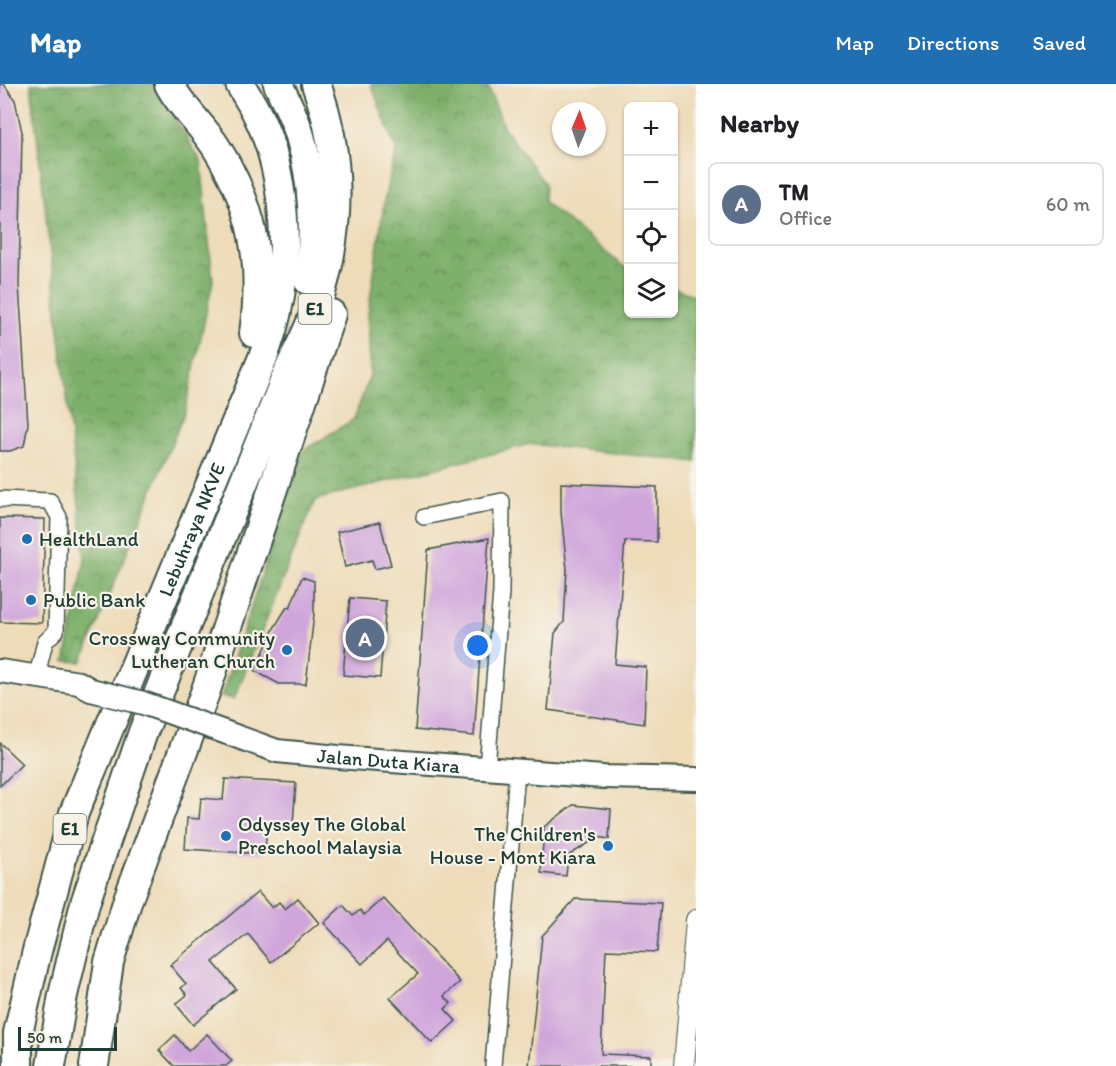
<!DOCTYPE html>
<meta charset="utf-8">
<style>
:root{--surface:#fff;--page:#f2f2f2;--text:#202124;--muted:#757577;--line:#e0e0e0;--accent:#1f6fb2}
body{margin:0;font-family:Itim,sans-serif;background:var(--page);color:var(--text)}
.controls{position:absolute;right:18px;top:18px;display:grid;overflow:hidden;border-radius:9px;box-shadow:0 2px 4px #0004}
.controls button{width:54px;height:54px;display:grid;place-items:center;padding:0;border:0;border-bottom:2px solid var(--line);background:var(--surface);color:var(--text);font:30px sans-serif}
.compass{position:absolute;left:552px;top:18px;width:54px;height:54px;border-radius:50%;background:var(--surface);box-shadow:0 2px 4px #0004;rotate:2deg}
.scale{position:absolute;left:18px;bottom:15px;width:99px;box-sizing:border-box;padding-left:6px;border:3px solid #1f3d34;border-top:0;font-size:16px;line-height:21px;white-space:nowrap;color:#1f3d34;-webkit-text-stroke:4px #f7f3e8;paint-order:stroke}
.you{position:absolute;left:478px;top:562px;width:21px;height:21px;margin:-15px;border:4px solid #fff;border-radius:50%;background:#1a73e8;box-shadow:0 0 0 9px #1a73e833}
.badge{display:grid;place-items:center;width:39px;height:39px;border-radius:50%;background:var(--accent);color:#fff;font-size:20px;font-weight:700}
.pin{position:absolute;translate:-50% -50%;border:3px solid #fff;box-shadow:0 2px 6px #0006}
.list{margin:0;padding:0;list-style:none}
h2{display:flex;justify-content:space-between;align-items:center;height:78px;margin:0;padding:0 24px;font-size:26px}
h2 small{font-size:20px;font-weight:400;color:var(--muted)}
.list li{display:grid;grid-template-columns:39px 1fr auto;gap:18px;align-items:center;box-sizing:border-box;height:84px;margin:0 12px 12px;padding:0 12px;border:2px solid var(--line);border-radius:9px}
.list b{display:block;font-size:22px;white-space:nowrap}
.list p{margin:0;font-size:20px;white-space:nowrap;color:var(--muted)}
.list em{font-size:20px;font-style:normal;color:var(--muted)}
.icon{flex:none;width:33px;height:33px;fill:none;stroke:currentColor;stroke-width:2;stroke-linecap:round;stroke-linejoin:round}
.map{position:relative;flex:none;width:696px;height:982px;overflow:hidden}
header{display:flex;align-items:center;gap:36px;box-sizing:border-box;height:84px;padding:0 30px;background:var(--accent);color:#fff}
header strong{font-size:28px}
nav{display:flex;gap:33px;margin-inline-start:auto;font-size:21px}
main{display:flex}
aside{flex:1;background:var(--surface)}
.map>svg:first-child{display:block}
</style>
<header>
<strong>Map</strong>
<nav><a>Map</a><a>Directions</a><a>Saved</a></nav>
</header>
<main>
<div class="map">
<svg width="696" height="982" viewBox="0 0 696 982">
<defs>
<pattern id="forest-crowns" width="20" height="18" patternUnits="userSpaceOnUse" patternTransform="scale(1.5)"><rect width="20" height="18" fill="#7eb06c"/><path d="M2 6a3 3 0 1 1 6 0M12 15a3 3 0 1 1 6 0" fill="none" stroke="#67905a"/></pattern>
</defs>
<rect width="100%" height="100%" fill="#f7f3e8"/>
<filter id="ink" filterUnits="userSpaceOnUse"><feTurbulence type="fractalNoise" baseFrequency=".0167" numOctaves="2"/><feDisplacementMap in="SourceGraphic" scale="12" xChannelSelector="R" yChannelSelector="G"/><feConvolveMatrix kernelMatrix="1 2 1 2 8 2 1 2 1" color-interpolation-filters="sRGB"/></filter>
<filter id="wash" filterUnits="userSpaceOnUse"><feTurbulence type="fractalNoise" baseFrequency=".008" numOctaves="4" result="noise"/><feDisplacementMap in="SourceGraphic" scale="24" xChannelSelector="R" yChannelSelector="G"/><feGaussianBlur stdDeviation="1.35" result="paint"/><feColorMatrix in="noise" values="0 0 0 0 0 0 0 0 0 0 0 0 0 0 0 0 0 1.4 0 .05"/><feComposite in="paint" operator="in"/></filter>
<g filter="url(#wash)">
<rect width="100%" height="100%" fill="#eedcb9"/>
<!-- forest -->
<g fill="url(#forest-crowns)" stroke="#4e7650" stroke-width="1.5">
<path d="M31,0H154L201,77L213,197L185,327L82,578L65,577L85,475Z"/>
<path d="M371,0H487L504,44L545,100L544,118L628,186V230H674V204L696,212V378L530,360L315,416L234,615L221,613L303,367L354,335L370,291L368,230L385,112L396,66Z"/>
</g>
<g id="blocks">
<!-- building -->
<g fill="#cfa5db">
<path d="M0,0H4L15,16L22,48L19,201L28,340L24,362L10,367H0Z"/>
<path d="M561,399L657,403V458L625,457L615,580L646,583L644,640L548,626L555,549L564,538L567,485L561,429Z"/>
<path d="M0,434L45,435L42,539L0,538Z"/>
<path d="M380,438L391,481L375,485L372,476L345,483L337,448Z"/>
<path d="M489,454L474,652L415,646L428,466Z"/>
<path d="M302,493L314,497V530L306,600H279L255,587L274,544L287,523L290,524Z"/>
<path d="M350,514L386,517L380,594L343,591Z"/>
<path d="M0,659L22,680L0,702Z"/>
<path d="M225,695L296,699L293,740L267,739L265,770L185,765L187,734L199,735L201,714L223,716Z"/>
<path d="M573,721L611,725L609,755L598,753L568,772L566,792L541,789L544,743Z"/>
<path d="M258,808L272,824L279,818L285,825L298,814L319,839L271,878L248,850L213,878L236,905L193,941L176,920L187,911L181,904L186,900L170,881Z"/>
<path d="M383,814L460,898L444,912L451,919L445,925L456,937L432,959L390,914L418,890L387,857L362,880L324,839L343,821L353,832L360,826L364,831Z"/>
<path d="M575,815L661,819L657,868L606,866L601,970L651,972V982H529L542,852Z"/>
<path d="M207,950L232,977L226,982H174L159,966L175,951L188,967Z"/>
</g>
</g>
</g>
<g filter="url(#ink)">
<use href="#blocks" fill-opacity="0" stroke="#3e5548" stroke-width="1.5"/>
<g fill="none" stroke-linecap="round" stroke-linejoin="round">
<defs>
<g id="minor">
<path d="M0,415L50,417L59,433L56,547L45,558L37,591"/>
<path d="M424,433L502,417L501,508L487,684"/>
<path d="M493,982L517,687"/>
</g>
<path id="tertiary" d="M684,982L696,836"/>
<g id="secondary">
<path d="M0,587L79,599L91,606"/>
<path id="s1" d="M227,649L277,667L338,673L603,693L696,695"/>
</g>
<g id="motorway">
<path d="M169,0C181,23 202,41 216,63C254,123 264,180 254,249"/>
<path d="M278,0C286,17 295,34 300,52C313,97 317,150 308,196"/>
<path id="s2" d="M18,982V949L37,867L74,729L264,271C269,256 274,242 277,227C290,169 285,86 258,32C253,21 246,11 240,0"/>
<path d="M51,982L63,911L85,819L143,648L287,291C295,272 306,252 313,233C341,155 344,77 316,0"/>
<path d="M94,982L109,878L128,815L206,606L331,230"/>
</g>
</defs>
<!-- minor casing -->
<use href="#minor" stroke="#3e5548" stroke-width="18"/>
<!-- tertiary casing -->
<use href="#tertiary" stroke="#3e5548" stroke-width="22"/>
<!-- secondary casing -->
<use href="#secondary" stroke="#3e5548" stroke-width="26"/>
<!-- motorway casing -->
<use href="#motorway" stroke="#3e5548" stroke-width="32"/>
<!-- minor -->
<use href="#minor" stroke="#fff" stroke-width="15"/>
<!-- tertiary -->
<use href="#tertiary" stroke="#fff" stroke-width="20"/>
<!-- secondary -->
<use href="#secondary" stroke="#fff" stroke-width="22"/>
<!-- motorway -->
<use href="#motorway" stroke="#fff" stroke-width="28"/>
<defs>
<path id="secondary-bridge" d="M91,606L143,619L227,649"/>
</defs>
<!-- secondary-bridge casing -->
<use href="#secondary-bridge" stroke="#3e5548" stroke-width="26" stroke-linecap="butt"/>
<!-- secondary-bridge -->
<use href="#secondary-bridge" stroke="#fff" stroke-width="22"/>
</g>
</g>
<!-- markers -->
<g fill="#1f6fb2" stroke="#f7f3e8" stroke-width="2">
<circle cx="27" cy="455" r="6"/>
<circle cx="31" cy="516" r="6"/>
<circle cx="287" cy="566" r="6"/>
<circle cx="226" cy="752" r="6"/>
<circle cx="608" cy="762" r="6"/>
</g>
<g text-anchor="middle" stroke-width="4.5" stroke-linejoin="round" paint-order="stroke">
<!-- shield labels -->
<g fill="#f7f3e8" stroke="#60746a" stroke-width="1.5">
<rect x="298.5" y="210" width="33" height="30" rx="4.5"/>
<rect x="53.5" y="730" width="33" height="30" rx="4.5"/>
</g>
<g font-size="18" font-weight="bold" fill="#1f3d34">
<text x="315" y="231">E1</text>
<text x="70" y="751">E1</text>
</g>
<!-- street labels -->
<g font-size="20" fill="#1f3d34" stroke="#f7f3e8">
<text dy="7" stroke="none"><textPath href="#s2" startOffset="567">Lebuhraya NKVE</textPath></text>
<text dy="7" stroke="none"><textPath href="#s1" startOffset="165">Jalan Duta Kiara</textPath></text>
</g>
<!-- poi labels -->
<g font-size="20" fill="#1f3d34" stroke="#f7f3e8" text-anchor="start">
<text x="39" y="462">HealthLand</text>
<text x="43" y="523">Public Bank</text>
<text x="275" y="561" text-anchor="end">Crossway Community<tspan x="275" dy="23">Lutheran Church</tspan></text>
<text x="238" y="747">Odyssey The Global<tspan x="238" dy="23">Preschool Malaysia</tspan></text>
<text x="596" y="757" text-anchor="end">The Children's<tspan x="596" dy="23">House - Mont Kiara</tspan></text>
</g>
</g>
</svg>
<div class="controls">
<button>+</button>
<button>−</button>
<button><svg class="icon" aria-label="locate" viewBox="0 0 24 24"><circle cx="12" cy="12" r="6"/><path d="M12 2v4M12 18v4M2 12h4M18 12h4"/></svg></button>
<button><svg class="icon" aria-label="layers" viewBox="0 0 24 24"><path d="M12 4l9 5-9 5-9-5zM3 14l9 5 9-5"/></svg></button>
</div>
<svg class="compass" viewBox="-18 -18 36 36"><path d="M0-13l5 13h-10z" fill="#e53935"/><path d="M0 13l5-13h-10z" fill="#757577"/></svg>
<div class="scale">50 m</div>
<div class="you"></div>
<div class="pin badge" style="left:365px;top:554px;background:#5c6f8a">A</div>
</div>
<aside>
<h2>Nearby<small></small></h2>
<ul class="list">
<li><span class="badge" style="background:#5c6f8a">A</span><div><b>TM</b><p>Office</p></div><em>60 m</em></li>
</ul>
</aside>
</main>
